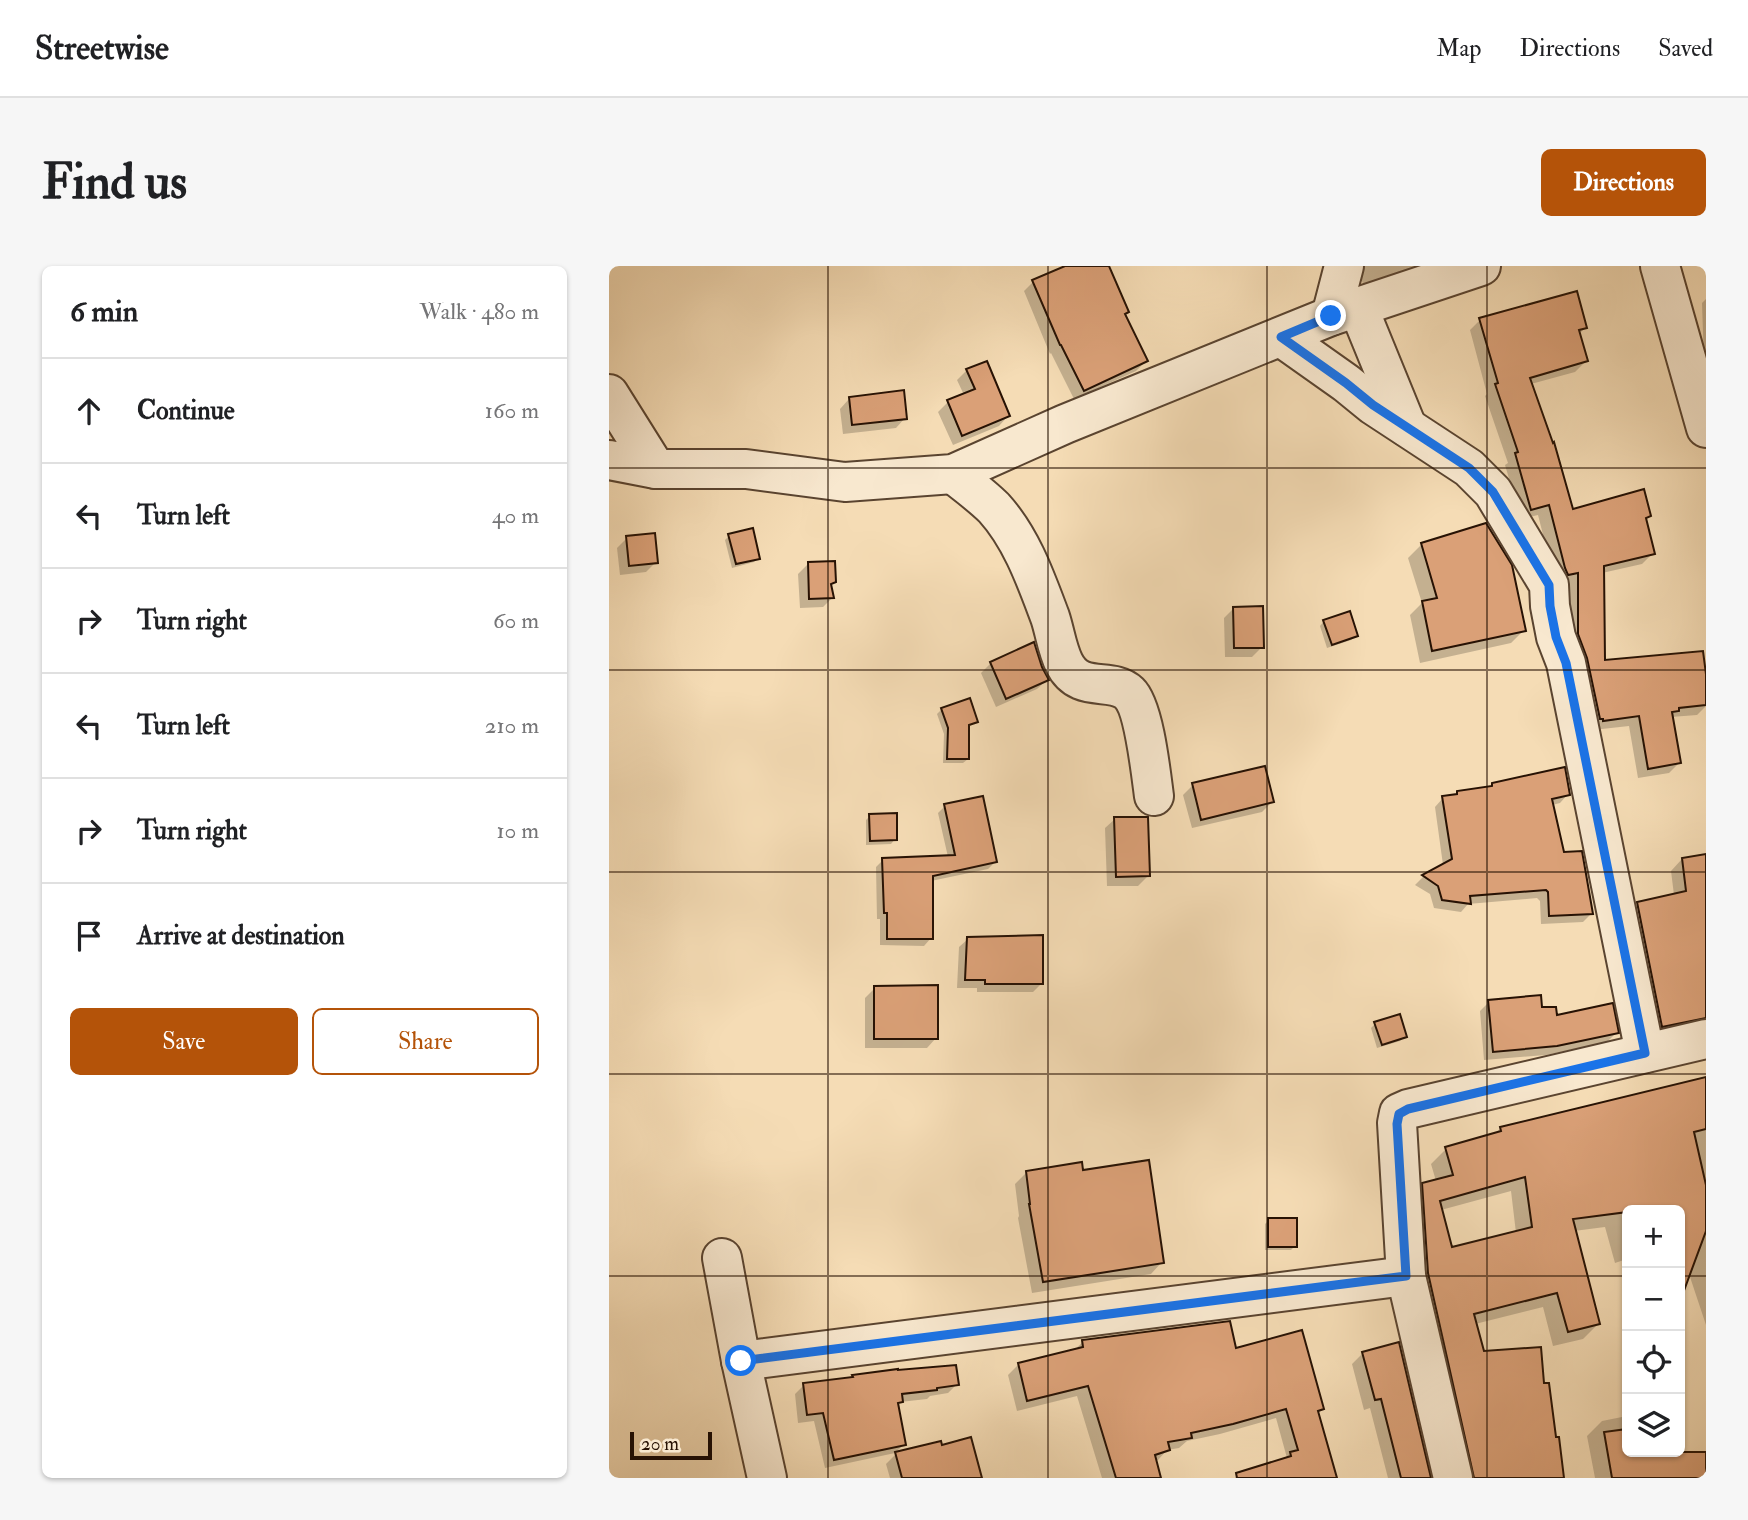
<!DOCTYPE html>
<meta charset="utf-8">
<style>
:root{--surface:#fff;--page:#f6f6f6;--text:#202124;--muted:#757577;--line:#e0e0e0;--accent:#b45309}
body{margin:0;font-family:"IM FELL Double Pica",serif;background:var(--page);color:var(--text)}
.controls{position:absolute;right:21px;bottom:21px;display:grid;overflow:hidden;border-radius:10px;box-shadow:0 2px 5px #0004}
.controls button{width:63px;height:63px;display:grid;place-items:center;padding:0;border:0;border-bottom:2px solid var(--line);background:var(--surface);color:var(--text);font:35px sans-serif}
.scale{position:absolute;left:21px;bottom:18px;width:82px;box-sizing:border-box;padding-left:7px;border:4px solid #271204;border-top:0;font-size:19px;line-height:24px;white-space:nowrap;color:#271204;-webkit-text-stroke:5px #f8e8cf;paint-order:stroke}
.stop{position:absolute;width:21px;height:21px;margin:-16px;border:5px solid #1a73e8;border-radius:50%;background:#fff}
.stop.end{background:#1a73e8;border-color:#fff;box-shadow:0 2px 7px #0008}
.list{margin:0;padding:0;list-style:none}
h2{display:flex;justify-content:space-between;align-items:center;height:91px;margin:0;padding:0 28px;font-size:30px}
h2 small{font-size:23px;font-weight:400;color:var(--muted)}
.list li{display:grid;grid-template-columns:46px 1fr auto;gap:21px;align-items:center;box-sizing:border-box;height:105px;padding:0 28px;border-top:2px solid var(--line)}
.list b{display:block;font-size:26px;white-space:nowrap}
.list em{font-size:23px;font-style:normal;color:var(--muted)}
.actions{display:flex;gap:14px;padding:21px 28px}
.actions a{flex:1;padding:16px 0;border:2px solid var(--accent);border-radius:10px;text-align:center;font-size:24px;color:var(--accent)}
.actions .main{background:var(--accent);color:#fff}
.icon{flex:none;width:38px;height:38px;fill:none;stroke:currentColor;stroke-width:2;stroke-linecap:round;stroke-linejoin:round}
.map{position:relative;flex:none;width:1097px;height:1212px;overflow:hidden;border-radius:10px}
header{display:flex;align-items:center;gap:42px;box-sizing:border-box;height:98px;padding:0 35px;background:var(--surface);border-bottom:2px solid var(--line)}
header strong{font-size:33px}
nav{display:flex;gap:38px;margin-inline-start:auto;font-size:24px}
.intro{display:flex;align-items:center;justify-content:space-between;box-sizing:border-box;height:168px;padding:0 42px}
h1{margin:0;font-size:49px}
.button{padding:18px 32px;border-radius:10px;background:var(--accent);color:#fff;font-size:24px;font-weight:700}
main{display:flex;gap:42px;padding:0 42px}
aside{flex:1;background:var(--surface);border-radius:10px;box-shadow:0 2px 5px #0004}
.map>svg:first-child{display:block}
</style>
<header>
<strong>Streetwise</strong>
<nav><a>Map</a><a>Directions</a><a>Saved</a></nav>
</header>
<div class="intro"><h1>Find us</h1><a class="button">Directions</a></div>
<main>
<aside>
<h2>6 min<small>Walk · 480 m</small></h2>
<ul class="list">
<li><svg class="icon" aria-label="ahead" viewBox="0 0 24 24"><path d="M12 20V5M6 11l6-6 6 6"/></svg><div><b>Continue</b></div><em>160 m</em></li>
<li><svg class="icon" aria-label="left" viewBox="0 0 24 24"><path d="M17 20v-9H6M10 6l-5 5 5 5"/></svg><div><b>Turn left</b></div><em>40 m</em></li>
<li><svg class="icon" aria-label="right" viewBox="0 0 24 24"><path d="M7 20v-9h11M14 6l5 5-5 5"/></svg><div><b>Turn right</b></div><em>60 m</em></li>
<li><svg class="icon" aria-label="left" viewBox="0 0 24 24"><path d="M17 20v-9H6M10 6l-5 5 5 5"/></svg><div><b>Turn left</b></div><em>210 m</em></li>
<li><svg class="icon" aria-label="right" viewBox="0 0 24 24"><path d="M7 20v-9h11M14 6l5 5-5 5"/></svg><div><b>Turn right</b></div><em>10 m</em></li>
<li><svg class="icon" aria-label="arrive" viewBox="0 0 24 24"><path d="M6 21V4h12l-3 4 3 4H6"/></svg><div><b>Arrive at destination</b></div></li>
</ul>
<div class="actions"><a class="main">Save</a><a>Share</a></div>
</aside>
<div class="map">
<svg width="1097" height="1212" viewBox="0 0 1097 1212">
<rect width="100%" height="100%" fill="#f5dcb5"/>
<filter id="stains"><feTurbulence type="fractalNoise" baseFrequency=".00286" numOctaves="4"/><feColorMatrix values="0 0 0 0 .2 0 0 0 0 .09 0 0 0 0 .02 0 0 0 .5 -.17"/></filter>
<radialGradient id="worn" r=".72"><stop offset=".6" stop-color="#630" stop-opacity="0"/><stop offset="1" stop-color="#630" stop-opacity=".3"/></radialGradient>
<!-- shadow -->
<g fill="#0003" fill-rule="evenodd">
<path d="M461,0H498L514,49L537,95L527,105L465,133L442,87L441,88L415,25L424,16Z"/>
<path d="M746,0H807L756,22Z"/>
<path d="M1097,33V97H1095L1093,37Z"/>
<path d="M871,54L976,62L970,68L977,95L966,106L922,118L962,245L1040,250L1036,254L1044,287L1033,298L993,307L995,396L1097,424V440L1088,449L1062,451L1070,497L1060,507L1029,512L1020,460L984,464L929,249L912,253L896,199L899,197L876,130L878,128L861,64Z"/>
<path d="M358,104L399,150L390,160L344,179L329,146L339,136L355,129L348,114Z"/>
<path d="M240,133L296,152L287,162L234,168L231,143Z"/>
<path d="M876,259L915,364L902,377L811,397L801,349L813,337L799,292L812,279Z"/>
<path d="M120,270L149,292L145,296L123,302L116,274Z"/>
<path d="M18,272L47,296L37,306L11,309L8,282Z"/>
<path d="M199,298L225,316L221,320L223,332L214,341L191,342L189,308Z"/>
<path d="M625,342L653,381L643,391H616L615,352Z"/>
<path d="M715,355L747,370L742,374L718,382L711,360Z"/>
<path d="M382,397L438,414L428,423L387,441L372,407Z"/>
<path d="M360,435L367,456L359,461V493L354,497H334L335,468L328,448L332,444Z"/>
<path d="M584,519L663,536L653,546L583,562L574,529Z"/>
<path d="M884,519L959,528L951,537L943,539L954,587L982,648L974,656L932,658L931,635L928,632L859,638L852,646L825,642L821,628L806,619L814,611L834,599L826,541L834,532L880,522Z"/>
<path d="M336,540L386,596L379,603L322,615V672L315,680L271,679V653H268L267,601L274,594L339,591L329,547Z"/>
<path d="M261,550L286,573L282,578L257,579V554Z"/>
<path d="M506,553L539,610L529,620H498L496,562Z"/>
<path d="M1073,593L1097,609V760L1042,771L1017,649L1029,637L1065,629L1062,605Z"/>
<path d="M359,673L433,717L424,726H368V722H348L350,681Z"/>
<path d="M266,722L327,772L318,782H256V732Z"/>
<path d="M880,736L932,743L946,751L1008,766L998,776L937,789L875,794L871,745Z"/>
<path d="M766,758L796,770L791,775L768,782L762,762Z"/>
<path d="M1097,813V1059L1080,1008L1071,1032V944H1018V993L1006,997L996,961L965,965L989,1058L974,1073L944,1080L934,1041L866,1058L873,1087L934,1119L953,1212H848L799,934L814,918L827,915L822,898L837,883L885,869L891,863ZM902,925L907,967L842,983L832,944Z"/>
<path d="M418,906H472L553,996L542,1008L423,1027L409,952L410,950L406,918Z"/>
<path d="M660,954L686,980L682,984H656V958Z"/>
<path d="M474,1076L626,1085L713,1143L708,1148L726,1212H626L630,1208L678,1192L667,1152L611,1168L578,1175L570,1182L558,1184L549,1194L546,1195L550,1212H493L468,1130L408,1145L399,1109L410,1098L464,1085Z"/>
<path d="M754,1087L820,1212H779L761,1142L755,1144L743,1098Z"/>
<path d="M244,1111L348,1118L339,1127L321,1130L318,1133L291,1136L287,1140L295,1178L286,1187L216,1202L205,1155L189,1157L186,1128L195,1119L242,1113Z"/>
<path d="M1018,1150V1186H1069L1070,1199L1097,1192V1212H986L978,1170L993,1155Z"/>
<path d="M287,1188L372,1212H281L277,1198Z"/>
</g>
<!-- building -->
<g fill="#daa077" stroke="#271204" stroke-width="2" fill-rule="evenodd">
<path d="M456,0H500L520,46L516,48L539,95L475,125L452,79H451L423,14Z"/>
<path d="M968,25L978,62L970,64L979,95L921,112L944,177L945,176L964,243L1035,223L1042,250L1037,252L1046,288L995,300L996,394L1094,385L1097,408V439L1070,442V445L1063,446L1072,497L1039,503L1030,450L994,455V453H991L978,392L969,368V307L959,309L956,302L940,239L922,244L906,187L909,186L886,118L889,117L870,52Z"/>
<path d="M378,95L401,150L353,170L338,134L366,123L357,103Z"/>
<path d="M295,124L298,153L243,159L240,131Z"/>
<path d="M877,257L903,299L917,365L823,385L813,335L828,332L812,277Z"/>
<path d="M144,262L151,293L127,298L119,268Z"/>
<path d="M46,267L49,297L20,300L17,270Z"/>
<path d="M226,295L227,316L222,318L225,332L200,333L199,296Z"/>
<path d="M654,340L655,382H625L624,341Z"/>
<path d="M741,345L749,370L723,379L714,354Z"/>
<path d="M425,376L433,401L440,414L397,433L381,396Z"/>
<path d="M361,432L369,456L360,459V493H338L339,462L332,442Z"/>
<path d="M656,500L665,536L592,554L583,517Z"/>
<path d="M956,501L961,529L943,533L955,586L973,585L984,648L940,650L939,626L937,624L861,630L862,638L833,634L829,620L813,609L843,593L833,530L848,528V525L883,520V517Z"/>
<path d="M374,530L388,596L324,610V673H278V647H275L273,592L346,589L335,538Z"/>
<path d="M288,547V574L261,575L260,548Z"/>
<path d="M505,551H539L541,610L507,611Z"/>
<path d="M1097,588V752L1053,761L1028,636L1077,625L1073,592Z"/>
<path d="M434,669V718H376V714H356L358,671Z"/>
<path d="M329,719V773H265V720Z"/>
<path d="M932,729L933,741H947L948,749L1004,737L1010,767L948,780L884,786L879,734Z"/>
<path d="M791,748L798,771L773,779L765,756Z"/>
<path d="M1097,811V863L1085,866L1097,919V965L1073,1030H1071V944H1018V946L964,953L991,1058L959,1066L948,1027L865,1048L875,1085L932,1081L935,1117H940L947,1171H950L955,1212H865L819,1007L813,917L844,909L836,881L892,865L891,861ZM916,911L923,961L843,981L831,935Z"/>
<path d="M540,894L555,997L434,1016L420,938H421L417,905L473,896L474,904Z"/>
<rect x="659" y="952" width="29" height="29"/>
<path d="M621,1055L627,1082L693,1064L715,1143L709,1145L728,1212H628L627,1207L682,1190L681,1186L689,1184L677,1143L624,1158L582,1167L583,1172L559,1176L561,1184L546,1189L552,1212H507L479,1120L418,1135L409,1097L474,1081L473,1074Z"/>
<path d="M790,1076L822,1212H792L772,1133L766,1134L753,1086Z"/>
<path d="M347,1099L350,1119L328,1122V1124L293,1128L294,1136L289,1137L297,1179L225,1194L214,1147L198,1149L194,1117L244,1111L243,1109L289,1103V1104Z"/>
<path d="M1018,1163V1186H1097V1212H1003L995,1166Z"/>
<path d="M362,1171L373,1212H293L286,1186L332,1175L333,1179Z"/>
</g>
<g fill="none" stroke-linecap="round" stroke-linejoin="round">
<defs>
<g id="minor">
<path d="M1051,0L1097,162"/>
<path d="M749,41L798,161"/>
<path d="M722,50L735,0"/>
<path d="M672,71L737,117L764,139L860,202L884,226L940,319L941,340L947,371L957,397L1036,787"/>
<path d="M0,128L47,203H137L236,216L344,208L456,158L722,50L872,0"/>
<path d="M0,194L47,203"/>
<path d="M344,208C358,219 373,230 385,242C413,273 427,314 441,351C446,366 448,383 455,397C471,429 502,410 520,427C535,441 542,508 545,530"/>
<path d="M113,992L132,1095L158,1212"/>
<path d="M132,1095L797,1010"/>
<path d="M844,1212L797,1010L788,857L790,847L799,843L1097,773"/>
</g>
</defs>
<!-- minor casing -->
<use href="#minor" stroke="#5a4430" stroke-width="42"/>
<!-- minor -->
<use href="#minor" stroke="#f8e8cf" stroke-width="38"/>
</g>
<g fill="none" stroke-linecap="round" stroke-linejoin="round">
<!-- route -->
<path stroke="#1a73e8" stroke-width="9" d="M132,1095L797,1010L788,858L790,848L799,843L1036,787L957,397L947,371L941,340L940,319L884,226L860,202L764,139L737,117L672,71L722,50"/>
</g>
<!-- grid -->
<path fill="none" stroke="#271204" stroke-width="2" stroke-opacity="0.55" d="M219,0V1212M439,0V1212M658,0V1212M878,0V1212M0,202H1097M0,404H1097M0,606H1097M0,808H1097M0,1010H1018M1071,1010H1097"/>
<rect width="100%" height="100%" filter="url(#stains)"/>
<rect width="100%" height="100%" fill="url(#worn)"/>
</svg>
<div class="controls">
<button>+</button>
<button>−</button>
<button><svg class="icon" aria-label="locate" viewBox="0 0 24 24"><circle cx="12" cy="12" r="6"/><path d="M12 2v4M12 18v4M2 12h4M18 12h4"/></svg></button>
<button><svg class="icon" aria-label="layers" viewBox="0 0 24 24"><path d="M12 4l9 5-9 5-9-5zM3 14l9 5 9-5"/></svg></button>
</div>
<div class="scale">20 m</div>
<div class="stop" style="left:132px;top:1095px"></div>
<div class="stop end" style="left:722px;top:50px"></div>
</div>
</main>
